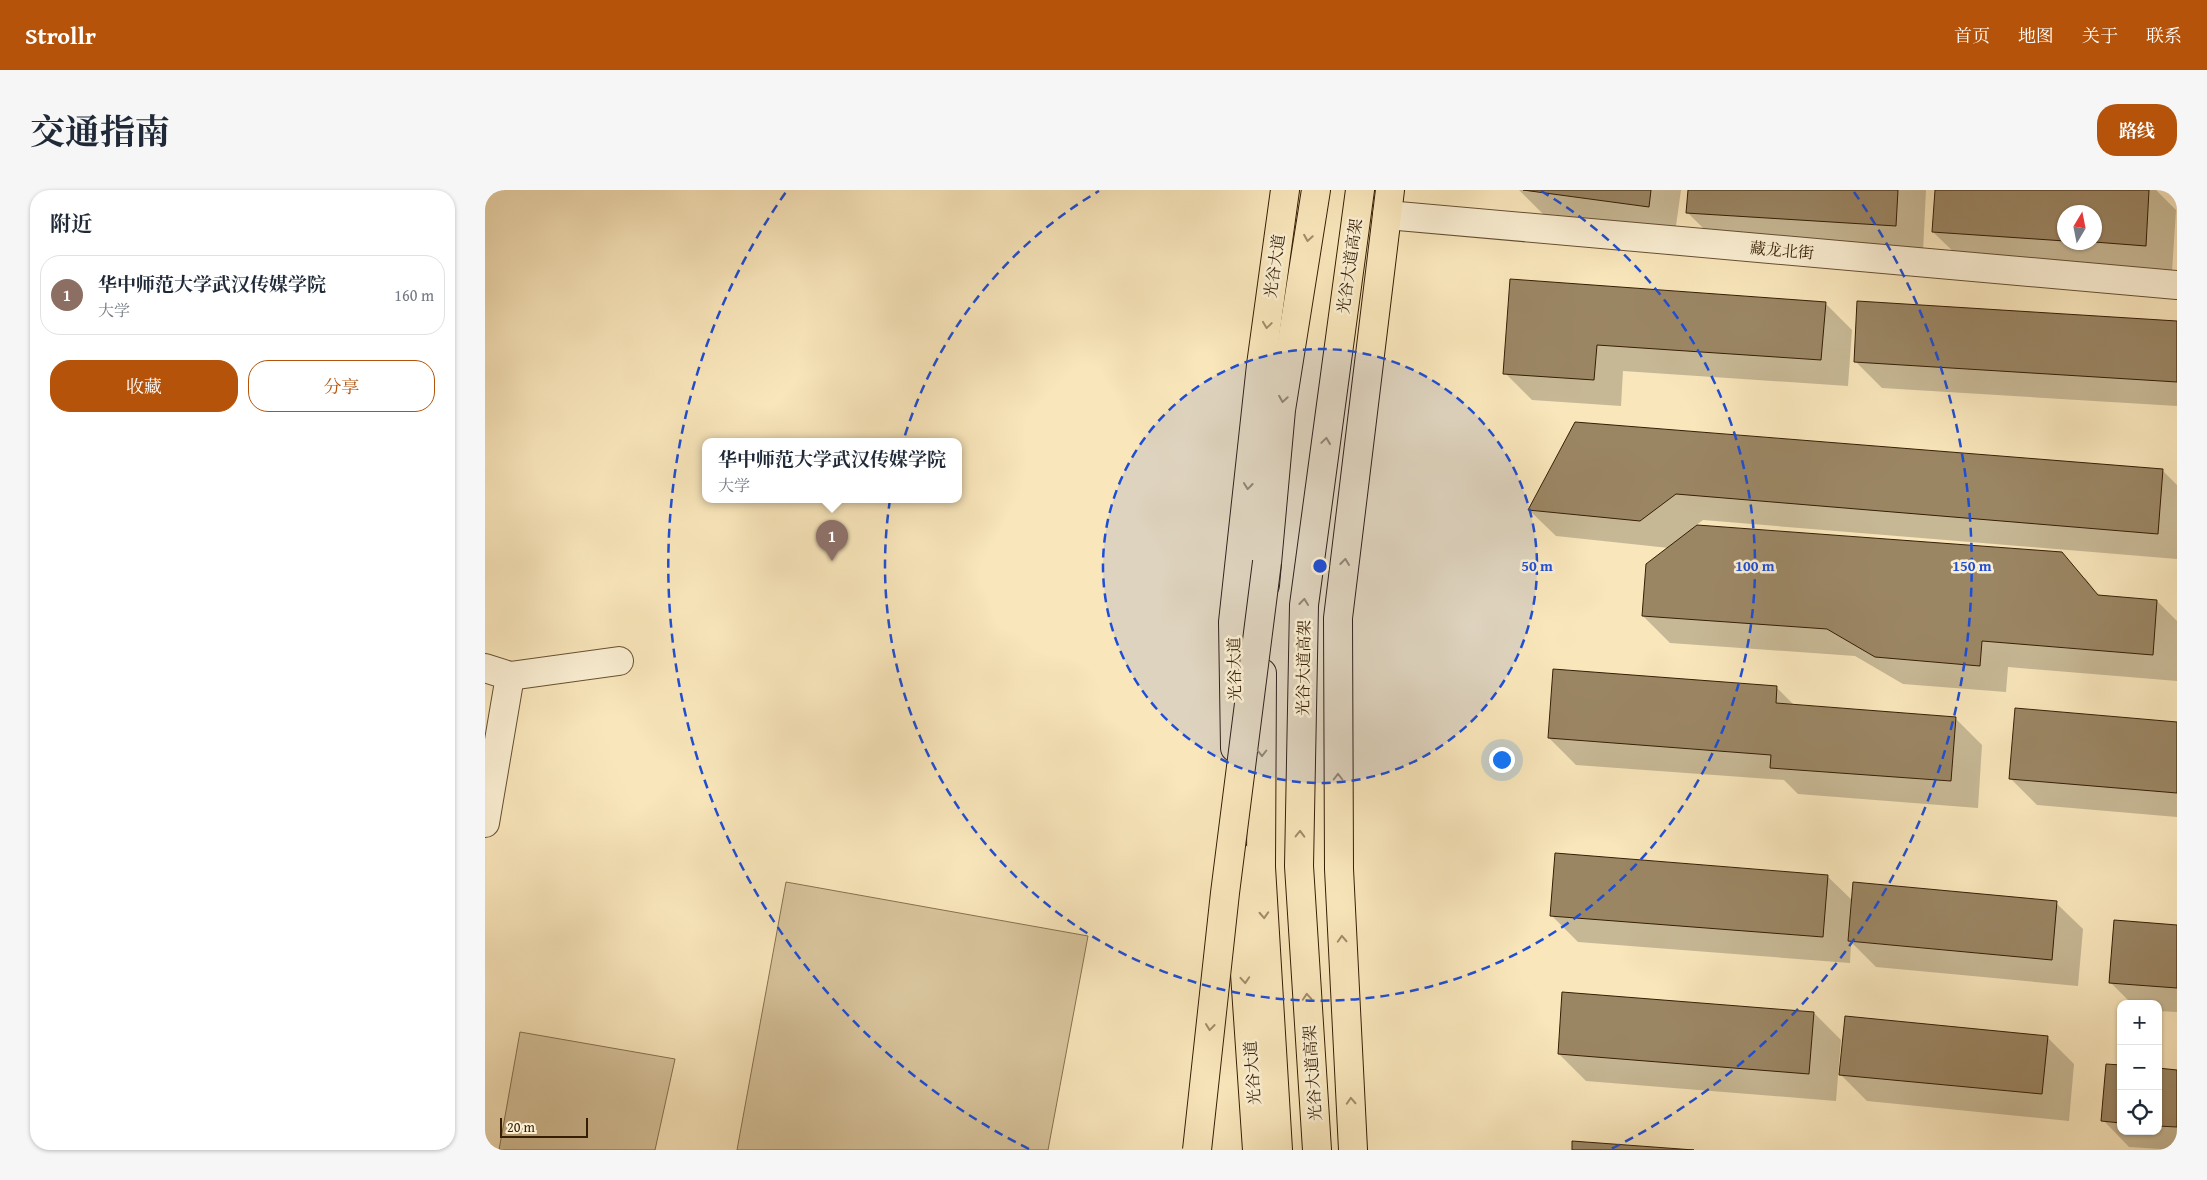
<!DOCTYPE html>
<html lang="zh">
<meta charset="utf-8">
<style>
:root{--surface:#fff;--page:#f6f6f7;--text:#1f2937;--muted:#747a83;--line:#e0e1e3;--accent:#b45309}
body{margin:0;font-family:"Gentium Book Plus","Noto Serif SC",serif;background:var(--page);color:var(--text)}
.controls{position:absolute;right:15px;bottom:15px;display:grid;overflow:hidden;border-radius:10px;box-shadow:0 1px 4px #0004}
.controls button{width:45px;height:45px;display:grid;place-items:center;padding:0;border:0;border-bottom:1px solid var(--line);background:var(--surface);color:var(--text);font:25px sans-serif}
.compass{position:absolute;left:1572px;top:15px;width:45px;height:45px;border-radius:50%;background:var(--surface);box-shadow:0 1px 4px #0004;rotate:10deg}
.scale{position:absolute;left:15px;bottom:12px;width:88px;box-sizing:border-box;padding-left:5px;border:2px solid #361e05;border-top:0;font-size:14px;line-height:18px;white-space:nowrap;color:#361e05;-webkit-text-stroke:4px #fbefd3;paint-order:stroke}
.you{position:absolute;left:1016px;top:569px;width:18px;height:18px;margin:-12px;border:4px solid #fff;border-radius:50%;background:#1a73e8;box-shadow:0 0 0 8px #1a73e833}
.badge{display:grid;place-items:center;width:32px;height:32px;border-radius:50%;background:var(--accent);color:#fff;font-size:16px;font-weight:700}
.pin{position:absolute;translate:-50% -41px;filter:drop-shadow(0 1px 2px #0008)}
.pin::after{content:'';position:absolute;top:26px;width:18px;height:15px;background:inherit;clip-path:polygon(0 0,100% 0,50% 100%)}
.popup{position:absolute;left:217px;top:248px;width:260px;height:65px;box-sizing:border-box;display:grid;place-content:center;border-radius:10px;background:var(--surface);filter:drop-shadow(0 1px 4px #0005);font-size:16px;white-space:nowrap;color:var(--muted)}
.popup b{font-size:19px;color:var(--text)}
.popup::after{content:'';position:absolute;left:50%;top:100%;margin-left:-10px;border:10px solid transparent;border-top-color:var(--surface)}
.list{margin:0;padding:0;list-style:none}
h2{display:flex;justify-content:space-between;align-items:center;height:65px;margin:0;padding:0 20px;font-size:21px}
h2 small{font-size:16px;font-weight:400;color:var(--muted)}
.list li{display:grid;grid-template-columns:32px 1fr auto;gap:15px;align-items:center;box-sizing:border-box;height:80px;margin:0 10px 10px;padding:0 10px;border:1px solid var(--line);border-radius:20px}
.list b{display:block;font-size:19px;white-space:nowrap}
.list p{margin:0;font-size:16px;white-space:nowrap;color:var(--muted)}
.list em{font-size:16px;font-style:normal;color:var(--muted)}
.actions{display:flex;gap:10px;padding:15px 20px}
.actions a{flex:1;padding:11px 0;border:1px solid var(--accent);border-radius:20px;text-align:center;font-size:18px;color:var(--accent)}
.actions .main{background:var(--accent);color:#fff}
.icon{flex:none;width:28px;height:28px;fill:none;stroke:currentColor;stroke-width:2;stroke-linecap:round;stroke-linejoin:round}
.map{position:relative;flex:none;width:1692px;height:960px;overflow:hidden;border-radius:20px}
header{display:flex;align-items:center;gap:30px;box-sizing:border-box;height:70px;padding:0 25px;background:var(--accent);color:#fff}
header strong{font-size:24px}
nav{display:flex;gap:28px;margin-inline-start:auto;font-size:18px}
.intro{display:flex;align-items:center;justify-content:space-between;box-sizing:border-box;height:120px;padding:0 30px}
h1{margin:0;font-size:35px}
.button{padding:12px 22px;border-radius:20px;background:var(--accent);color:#fff;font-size:18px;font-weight:700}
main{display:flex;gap:30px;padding:0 30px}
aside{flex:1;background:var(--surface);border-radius:20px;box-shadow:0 1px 4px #0004}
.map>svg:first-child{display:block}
</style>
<header>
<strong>Strollr</strong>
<nav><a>首页</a><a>地图</a><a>关于</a><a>联系</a></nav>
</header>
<div class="intro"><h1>交通指南</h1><a class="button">路线</a></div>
<main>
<aside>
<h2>附近<small></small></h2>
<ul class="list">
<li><span class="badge" style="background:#8d6e63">1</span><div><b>华中师范大学武汉传媒学院</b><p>大学</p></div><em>160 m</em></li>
</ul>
<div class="actions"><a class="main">收藏</a><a>分享</a></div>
</aside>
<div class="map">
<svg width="1692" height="960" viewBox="0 0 1692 960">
<rect width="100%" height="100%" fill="#f9e6bb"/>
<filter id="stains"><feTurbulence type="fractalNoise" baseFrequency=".004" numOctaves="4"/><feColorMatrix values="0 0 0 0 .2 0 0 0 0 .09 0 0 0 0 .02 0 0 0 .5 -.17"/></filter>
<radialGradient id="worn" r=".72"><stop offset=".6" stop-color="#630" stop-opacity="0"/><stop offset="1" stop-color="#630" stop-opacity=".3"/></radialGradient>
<!-- green -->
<g fill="#d8c49c" stroke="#877150">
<path d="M301,692L603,746L563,960H252Z"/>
<path d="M35,842L190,869L170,960H14Z"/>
</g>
<!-- shadow -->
<g fill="#0003" fill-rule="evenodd">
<path d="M1034,0H1196L1190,43L1060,26Z"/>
<path d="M1204,0H1441L1438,62L1230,50L1203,23Z"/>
<path d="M1451,0H1671L1691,20L1687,82L1475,68L1448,42ZM1580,22H1610V52H1580Z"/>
<path d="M1026,91L1340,113L1367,140L1363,196L1138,181L1136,216L1047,210L1020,183Z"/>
<path d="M1692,132V216L1397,198L1370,171Z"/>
<path d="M1090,233L1678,281L1692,295V369L1218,330L1210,336L1576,364L1617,407L1672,411L1692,431V491L1523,477L1521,502L1418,494L1370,466L1185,453L1158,426L1184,358L1071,346L1044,320ZM1597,388H1600L1618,409L1616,411Z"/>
<path d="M1291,497L1310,516L1470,528L1497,555L1493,618L1313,604L1299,590L1091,575L1064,548Z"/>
<path d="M1692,533V627L1552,615L1525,588Z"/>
<path d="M1342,686L1368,711L1571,713L1598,739L1593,796L1391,777L1366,752L1365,773L1093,752L1066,725Z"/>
<path d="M1692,736V822L1673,821V814H1647L1625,792Z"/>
<path d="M1329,823L1356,850L1351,911L1101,891L1074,864Z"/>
<path d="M1562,847L1589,874L1584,931L1382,911L1355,884Z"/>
<path d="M1636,877V941H1673V880L1692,881V960L1644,957L1618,930Z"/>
</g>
<!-- building -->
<g fill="#9b8664" stroke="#361e05">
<path d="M1038,0H1166L1164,17Z"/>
<path d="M1203,0H1413L1411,36L1201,23Z"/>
<path d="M1450,0H1664L1661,56L1609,52L1610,22H1580V51L1447,42Z"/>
<path d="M1025,89L1341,112L1336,170L1112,155L1109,190L1018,184Z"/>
<path d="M1372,111L1692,131V192L1369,172Z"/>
<path d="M1090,232L1678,279L1673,344L1191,304L1155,331L1043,320Z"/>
<path d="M1212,335L1577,362L1613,405L1672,410L1668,465L1497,451L1495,476L1390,467L1342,439L1157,426L1161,374Z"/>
<path d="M1068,479L1292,496L1291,513L1471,527L1466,591L1285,578L1286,565L1063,548Z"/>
<path d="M1530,518L1692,532V603L1524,589Z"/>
<path d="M1070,663L1343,685L1338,747L1065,726Z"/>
<path d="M1368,692L1572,711L1567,770L1363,751Z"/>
<path d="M1629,730L1692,735V798L1624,793Z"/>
<path d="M1077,802L1329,822L1324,884L1073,864Z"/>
<path d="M1360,826L1563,846L1557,904L1354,885Z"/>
<path d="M1621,874L1636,875V933L1616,931Z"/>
<path d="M1673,878L1692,880V937L1673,936Z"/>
<path d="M1087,951L1209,960H1087Z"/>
</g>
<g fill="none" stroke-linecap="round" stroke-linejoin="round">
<defs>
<g id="street">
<path d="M902,25L1692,95"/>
<path d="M0,478L25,486L0,633"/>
<path d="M25,486L134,471"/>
</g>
<g id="primary">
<path d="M750,558L748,432L776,175L800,0"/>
<path d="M752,666L772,960"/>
<path d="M868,960L854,679L853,428L905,0"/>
</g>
<g id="highway">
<path d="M780,395L796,220L831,0"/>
<path d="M777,483L776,677L793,960"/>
<path d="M832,960L814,676L819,415L875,0"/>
</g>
</defs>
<!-- street casing -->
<use href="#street" stroke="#675032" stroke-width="30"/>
<!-- primary casing -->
<use href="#primary" stroke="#361e05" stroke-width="30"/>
<!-- highway casing -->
<use href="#highway" stroke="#361e05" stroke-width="30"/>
<!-- street -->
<use href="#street" stroke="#fbefd3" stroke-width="28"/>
<!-- primary -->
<use href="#primary" stroke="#f9e6bb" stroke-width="28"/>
<!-- highway -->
<use href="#highway" stroke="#f9e6bb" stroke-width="28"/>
<defs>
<path id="highway-bridge" d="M712,960L740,703L782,372"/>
</defs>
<!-- highway-bridge casing -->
<use href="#highway-bridge" stroke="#361e05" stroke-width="30" stroke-linecap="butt"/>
<!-- highway-bridge -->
<use href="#highway-bridge" stroke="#f9e6bb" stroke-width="28"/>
</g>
<!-- one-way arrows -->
<defs><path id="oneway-chevron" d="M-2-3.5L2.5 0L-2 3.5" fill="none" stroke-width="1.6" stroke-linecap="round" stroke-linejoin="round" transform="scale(1.25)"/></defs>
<g stroke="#a18c69">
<use href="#oneway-chevron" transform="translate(823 48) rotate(99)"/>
<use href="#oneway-chevron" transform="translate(782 135) rotate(98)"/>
<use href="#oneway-chevron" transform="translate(798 209) rotate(99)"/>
<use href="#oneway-chevron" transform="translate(841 251) rotate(-82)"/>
<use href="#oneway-chevron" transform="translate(763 296) rotate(96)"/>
<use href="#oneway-chevron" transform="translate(860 372) rotate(-83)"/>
<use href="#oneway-chevron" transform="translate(819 412) rotate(-84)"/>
<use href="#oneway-chevron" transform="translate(777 563) rotate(90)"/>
<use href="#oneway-chevron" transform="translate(853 587) rotate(-90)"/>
<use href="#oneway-chevron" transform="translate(815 644) rotate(-89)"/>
<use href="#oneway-chevron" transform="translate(779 725) rotate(87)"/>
<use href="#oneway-chevron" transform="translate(857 749) rotate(-93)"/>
<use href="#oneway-chevron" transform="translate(760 790) rotate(86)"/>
<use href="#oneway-chevron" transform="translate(822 807) rotate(-94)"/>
<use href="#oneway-chevron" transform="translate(725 837) rotate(96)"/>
<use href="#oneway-chevron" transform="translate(866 911) rotate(-93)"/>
</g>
<!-- distance rings -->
<circle cx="835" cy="376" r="217" fill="#1d4ed8" fill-opacity=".12"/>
<g fill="none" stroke="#1d4ed8" stroke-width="2.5" stroke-dasharray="9 6">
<circle cx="835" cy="376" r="217"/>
<path d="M1056 1A435 435 0 1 1 614 1"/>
<path d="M544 959A652 652 0 0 1 301 2M1369 2A652 652 0 0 1 1126 959"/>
</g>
<g text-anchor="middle" stroke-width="5" stroke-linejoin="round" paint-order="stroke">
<!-- street labels -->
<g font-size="16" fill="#361e05" stroke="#fbefd3">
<text transform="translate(1297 60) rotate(5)" y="6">藏龙北街</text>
<text transform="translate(789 76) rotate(-82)" y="6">光谷大道</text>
<text transform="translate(864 76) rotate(-82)" y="6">光谷大道高架</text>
<text transform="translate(818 478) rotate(-89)" y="6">光谷大道高架</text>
<text transform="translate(749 479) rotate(-91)" y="6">光谷大道</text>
<text transform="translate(767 883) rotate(-94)" y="6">光谷大道</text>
<text transform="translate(827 883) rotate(-94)" y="6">光谷大道高架</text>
</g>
</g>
<circle cx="835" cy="376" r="8" fill="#1d4ed8" stroke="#fbefd3" stroke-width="2.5"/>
<g font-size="15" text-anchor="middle" font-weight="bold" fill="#1d4ed8" stroke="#fbefd3" stroke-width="5" stroke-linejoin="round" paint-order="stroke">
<text x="1052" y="381">50 m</text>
<text x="1270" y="381">100 m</text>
<text x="1487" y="381">150 m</text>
</g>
<rect width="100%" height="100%" filter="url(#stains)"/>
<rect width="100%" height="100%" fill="url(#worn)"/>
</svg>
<div class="controls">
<button>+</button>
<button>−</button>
<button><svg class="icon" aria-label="locate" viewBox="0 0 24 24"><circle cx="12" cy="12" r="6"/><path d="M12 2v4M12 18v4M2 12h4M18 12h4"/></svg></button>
</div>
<svg class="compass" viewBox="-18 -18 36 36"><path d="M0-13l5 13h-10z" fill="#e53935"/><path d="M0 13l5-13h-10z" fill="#747a83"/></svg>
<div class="scale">20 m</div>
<div class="you"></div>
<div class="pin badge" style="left:347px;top:371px;background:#8d6e63">1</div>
<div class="popup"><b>华中师范大学武汉传媒学院</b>大学</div>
</div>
</main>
